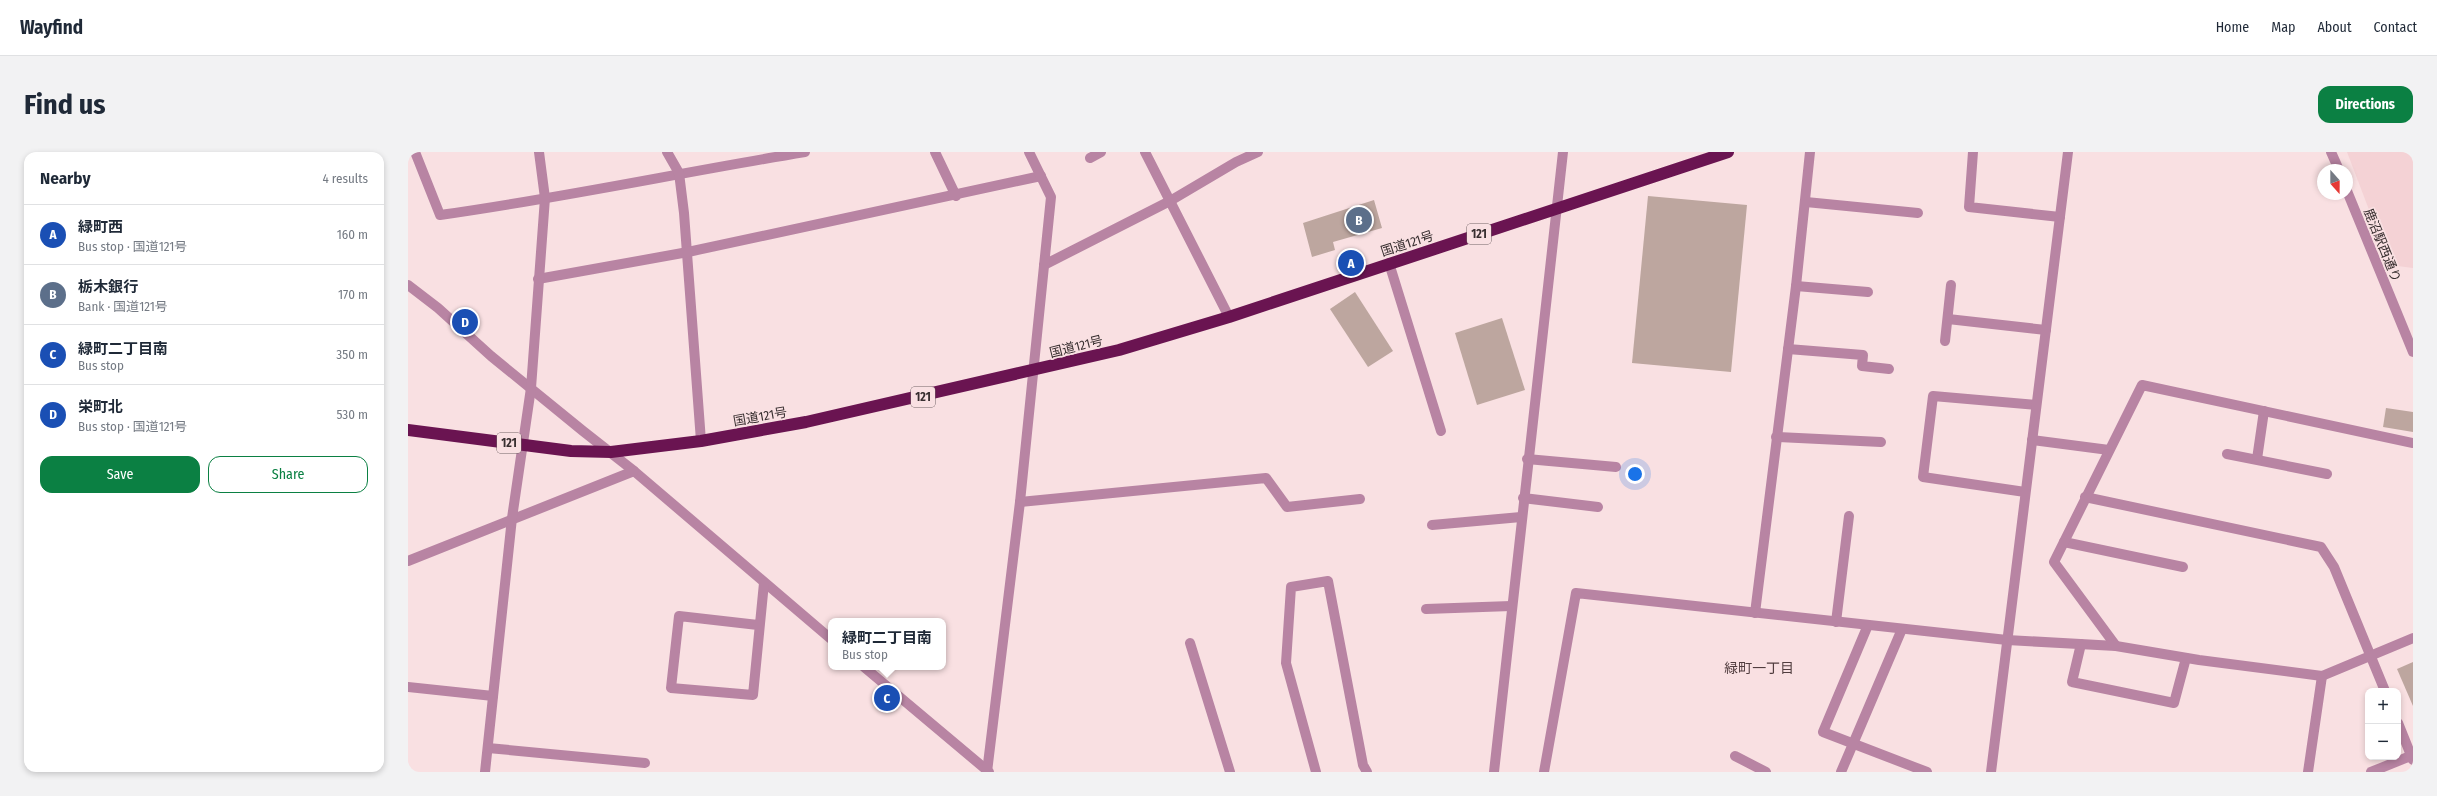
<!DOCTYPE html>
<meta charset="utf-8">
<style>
:root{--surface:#fff;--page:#f2f2f3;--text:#1f2937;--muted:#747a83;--line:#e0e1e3;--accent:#0b8043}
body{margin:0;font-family:"Fira Sans Condensed","Noto Sans JP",sans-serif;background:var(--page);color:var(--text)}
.controls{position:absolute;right:12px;bottom:12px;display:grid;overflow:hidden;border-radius:8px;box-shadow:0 2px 6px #0003}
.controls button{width:36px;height:36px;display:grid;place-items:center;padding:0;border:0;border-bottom:1px solid var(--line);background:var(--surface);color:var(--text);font:20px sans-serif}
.compass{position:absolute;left:1909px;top:12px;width:36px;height:36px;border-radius:50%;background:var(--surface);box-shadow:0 2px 6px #0003;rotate:159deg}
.you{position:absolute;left:1227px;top:322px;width:14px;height:14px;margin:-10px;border:3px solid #fff;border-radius:50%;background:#1a73e8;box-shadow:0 0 0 6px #1a73e833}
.badge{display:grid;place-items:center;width:26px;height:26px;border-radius:50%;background:var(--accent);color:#fff;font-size:13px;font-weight:700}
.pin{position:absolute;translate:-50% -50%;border:2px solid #fff;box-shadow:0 1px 4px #0006}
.popup{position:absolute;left:420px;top:466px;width:118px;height:52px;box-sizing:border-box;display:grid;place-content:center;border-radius:8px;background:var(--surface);filter:drop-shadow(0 1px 3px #0005);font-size:13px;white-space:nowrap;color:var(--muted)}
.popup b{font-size:15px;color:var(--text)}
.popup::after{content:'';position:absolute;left:50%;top:100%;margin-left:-8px;border:8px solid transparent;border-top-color:var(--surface)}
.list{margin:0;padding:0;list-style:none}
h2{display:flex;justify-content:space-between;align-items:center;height:52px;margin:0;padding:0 16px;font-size:17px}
h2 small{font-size:13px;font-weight:400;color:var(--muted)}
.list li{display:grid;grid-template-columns:26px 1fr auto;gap:12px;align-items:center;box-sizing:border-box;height:60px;padding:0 16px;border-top:1px solid var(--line)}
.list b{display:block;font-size:15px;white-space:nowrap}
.list p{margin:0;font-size:13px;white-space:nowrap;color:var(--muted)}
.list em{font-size:13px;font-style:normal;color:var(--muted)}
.actions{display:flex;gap:8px;padding:12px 16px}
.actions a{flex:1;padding:9px 0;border:1px solid var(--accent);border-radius:12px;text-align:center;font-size:14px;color:var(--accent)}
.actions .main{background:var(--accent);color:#fff}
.map{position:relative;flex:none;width:2005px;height:620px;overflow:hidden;border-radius:12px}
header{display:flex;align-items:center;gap:24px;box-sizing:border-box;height:56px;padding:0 20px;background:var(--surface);border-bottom:1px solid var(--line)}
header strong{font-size:19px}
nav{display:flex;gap:22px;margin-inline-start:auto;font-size:14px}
.intro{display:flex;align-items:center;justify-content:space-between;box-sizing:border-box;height:96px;padding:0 24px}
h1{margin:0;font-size:28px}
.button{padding:10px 18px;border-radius:12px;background:var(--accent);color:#fff;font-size:14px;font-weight:700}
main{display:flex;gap:24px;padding:0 24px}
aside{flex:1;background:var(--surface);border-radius:12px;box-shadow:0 2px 6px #0003}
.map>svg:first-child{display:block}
</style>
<header>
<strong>Wayfind</strong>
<nav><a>Home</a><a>Map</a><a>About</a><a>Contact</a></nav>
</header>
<div class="intro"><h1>Find us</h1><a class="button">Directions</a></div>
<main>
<aside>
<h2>Nearby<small>4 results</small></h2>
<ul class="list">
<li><span class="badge" style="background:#1a4fb4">A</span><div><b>緑町西</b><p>Bus stop · 国道121号</p></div><em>160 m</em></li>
<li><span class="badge" style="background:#5c6f8a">B</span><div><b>栃木銀行</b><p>Bank · 国道121号</p></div><em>170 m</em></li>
<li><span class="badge" style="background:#1a4fb4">C</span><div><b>緑町二丁目南</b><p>Bus stop</p></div><em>350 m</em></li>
<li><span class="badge" style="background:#1a4fb4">D</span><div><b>栄町北</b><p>Bus stop · 国道121号</p></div><em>530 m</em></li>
</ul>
<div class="actions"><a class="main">Save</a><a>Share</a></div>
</aside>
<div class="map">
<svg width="2005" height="620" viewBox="0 0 2005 620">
<rect width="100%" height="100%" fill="#f9e0e2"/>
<!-- built -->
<path fill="#f4d2d5" d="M1939,0H2005V116L1982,113Z"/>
<!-- building -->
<g fill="#bda69f">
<path d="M1240,44L1339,53L1323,220L1224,211Z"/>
<path d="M966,48L974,76L925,90L927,98L904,105L895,71Z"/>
<path d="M947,140L985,199L960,215L922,157Z"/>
<path d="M1094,166L1117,238L1069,253L1047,181Z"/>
<path d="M1978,256L2005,260V280L1975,275Z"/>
<path d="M2005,510V554L1989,517Z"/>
</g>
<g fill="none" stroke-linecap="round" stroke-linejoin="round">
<!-- minor -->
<g stroke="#b884a3" stroke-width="10">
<path d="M7,0L32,63C154,46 275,20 397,0"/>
<path d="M259,0L271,21L276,61L293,289"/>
<path d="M527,0L548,44"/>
<path d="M737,0L821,165"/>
<path d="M1565,0L1561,55L1652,65"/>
<path d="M1923,0L1931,18"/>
<path d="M682,6L693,0"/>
<path d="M1939,39L2005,200"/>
<path d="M1398,50L1510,61"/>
<path d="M981,111L1033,279"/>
<path d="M636,113L762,49L828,10L850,0"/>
<path d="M130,127L280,100L633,24"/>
<path d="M0,133L30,156L83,204L175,279L226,319L423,487"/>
<path d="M1388,134L1460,140"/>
<path d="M1540,167L1638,178"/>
<path d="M1537,189L1543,133"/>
<path d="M1380,197L1455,203L1454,214L1481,217"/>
<path d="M1368,285L1473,290"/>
<path d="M1624,288L1701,298"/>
<path d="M1819,302L1919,322"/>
<path d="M1119,307L1208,315"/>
<path d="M1849,307L1856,259"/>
<path d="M1617,340L1515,325L1525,244L1628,253"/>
<path d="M1677,345L1913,395L1926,415L1977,539"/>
<path d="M1115,346L1190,355"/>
<path d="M612,350L858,326L879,355L952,347"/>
<path d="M1024,373L1113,365"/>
<path d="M1656,390L1775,415"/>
<path d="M0,409L226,319"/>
<path d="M1018,457L1103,454"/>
<path d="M1347,461L1388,134L1402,0"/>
<path d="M1428,470L1441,364"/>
<path d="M350,473L271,464L263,536L345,543L356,431"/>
<path d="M1460,473L1415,580L1519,620"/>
<path d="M782,491L822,620"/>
<path d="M1673,492L1664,530L1766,551L1778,506"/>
<path d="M1708,494L1646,410L1734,233L2005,291"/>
<path d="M456,515L581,620"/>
<path d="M0,535L85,544"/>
<path d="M1990,571L2005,608"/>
<path d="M80,596L237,611"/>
<path d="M1327,604L1358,620"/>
<path d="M77,620L104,366L123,236L137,46L131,0"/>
<path d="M579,620L612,350L643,45L621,0"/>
<path d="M908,620L878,511L883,435L920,429L955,613L959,620"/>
<path d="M1086,620L1155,0"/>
<path d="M1136,620L1168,441L1599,488L1708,494L1791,508L1914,524L2005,486"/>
<path d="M1433,620L1494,477"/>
<path d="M1583,620L1660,0"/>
<path d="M1900,620L1914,524"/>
<path d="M1963,620L2005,603"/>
</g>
<!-- highway -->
<path stroke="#6a1451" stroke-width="12" d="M0,278L163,299L203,300L293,289L398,270L711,198L821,165L1320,0"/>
</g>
<g text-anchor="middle" stroke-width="3.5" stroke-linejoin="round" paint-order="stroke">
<!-- shield labels -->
<g fill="#f9e0e2" stroke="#716365" stroke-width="1">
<rect x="1059" y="72" width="24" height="20" rx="3"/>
<rect x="503" y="235" width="24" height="20" rx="3"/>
<rect x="89" y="281" width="24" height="20" rx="3"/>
</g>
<g font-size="12" font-weight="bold" fill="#372e2f">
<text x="1071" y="86">121</text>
<text x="515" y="249">121</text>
<text x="101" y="295">121</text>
</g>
<!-- street labels -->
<g font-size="13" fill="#372e2f" stroke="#f9e0e2">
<text transform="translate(999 91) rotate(-18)" y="5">国道121号</text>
<text transform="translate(1975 93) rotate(68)" y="5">鹿沼駅西通り</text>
<text transform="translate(668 194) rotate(-14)" y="5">国道121号</text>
<text transform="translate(352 264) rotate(-10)" y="5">国道121号</text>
</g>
<!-- neighbourhood labels -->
<g font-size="14" fill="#513d3f" stroke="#f9e0e2">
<text x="1351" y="521">緑町一丁目</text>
</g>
</g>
</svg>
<div class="controls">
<button>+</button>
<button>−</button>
</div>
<svg class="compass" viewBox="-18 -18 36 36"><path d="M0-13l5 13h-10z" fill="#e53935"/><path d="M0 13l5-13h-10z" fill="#747a83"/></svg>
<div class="you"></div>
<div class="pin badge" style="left:943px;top:111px;background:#1a4fb4">A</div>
<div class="pin badge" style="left:951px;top:68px;background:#5c6f8a">B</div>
<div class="pin badge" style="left:479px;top:546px;background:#1a4fb4">C</div>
<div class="popup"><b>緑町二丁目南</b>Bus stop</div>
<div class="pin badge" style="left:57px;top:170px;background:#1a4fb4">D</div>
</div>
</main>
